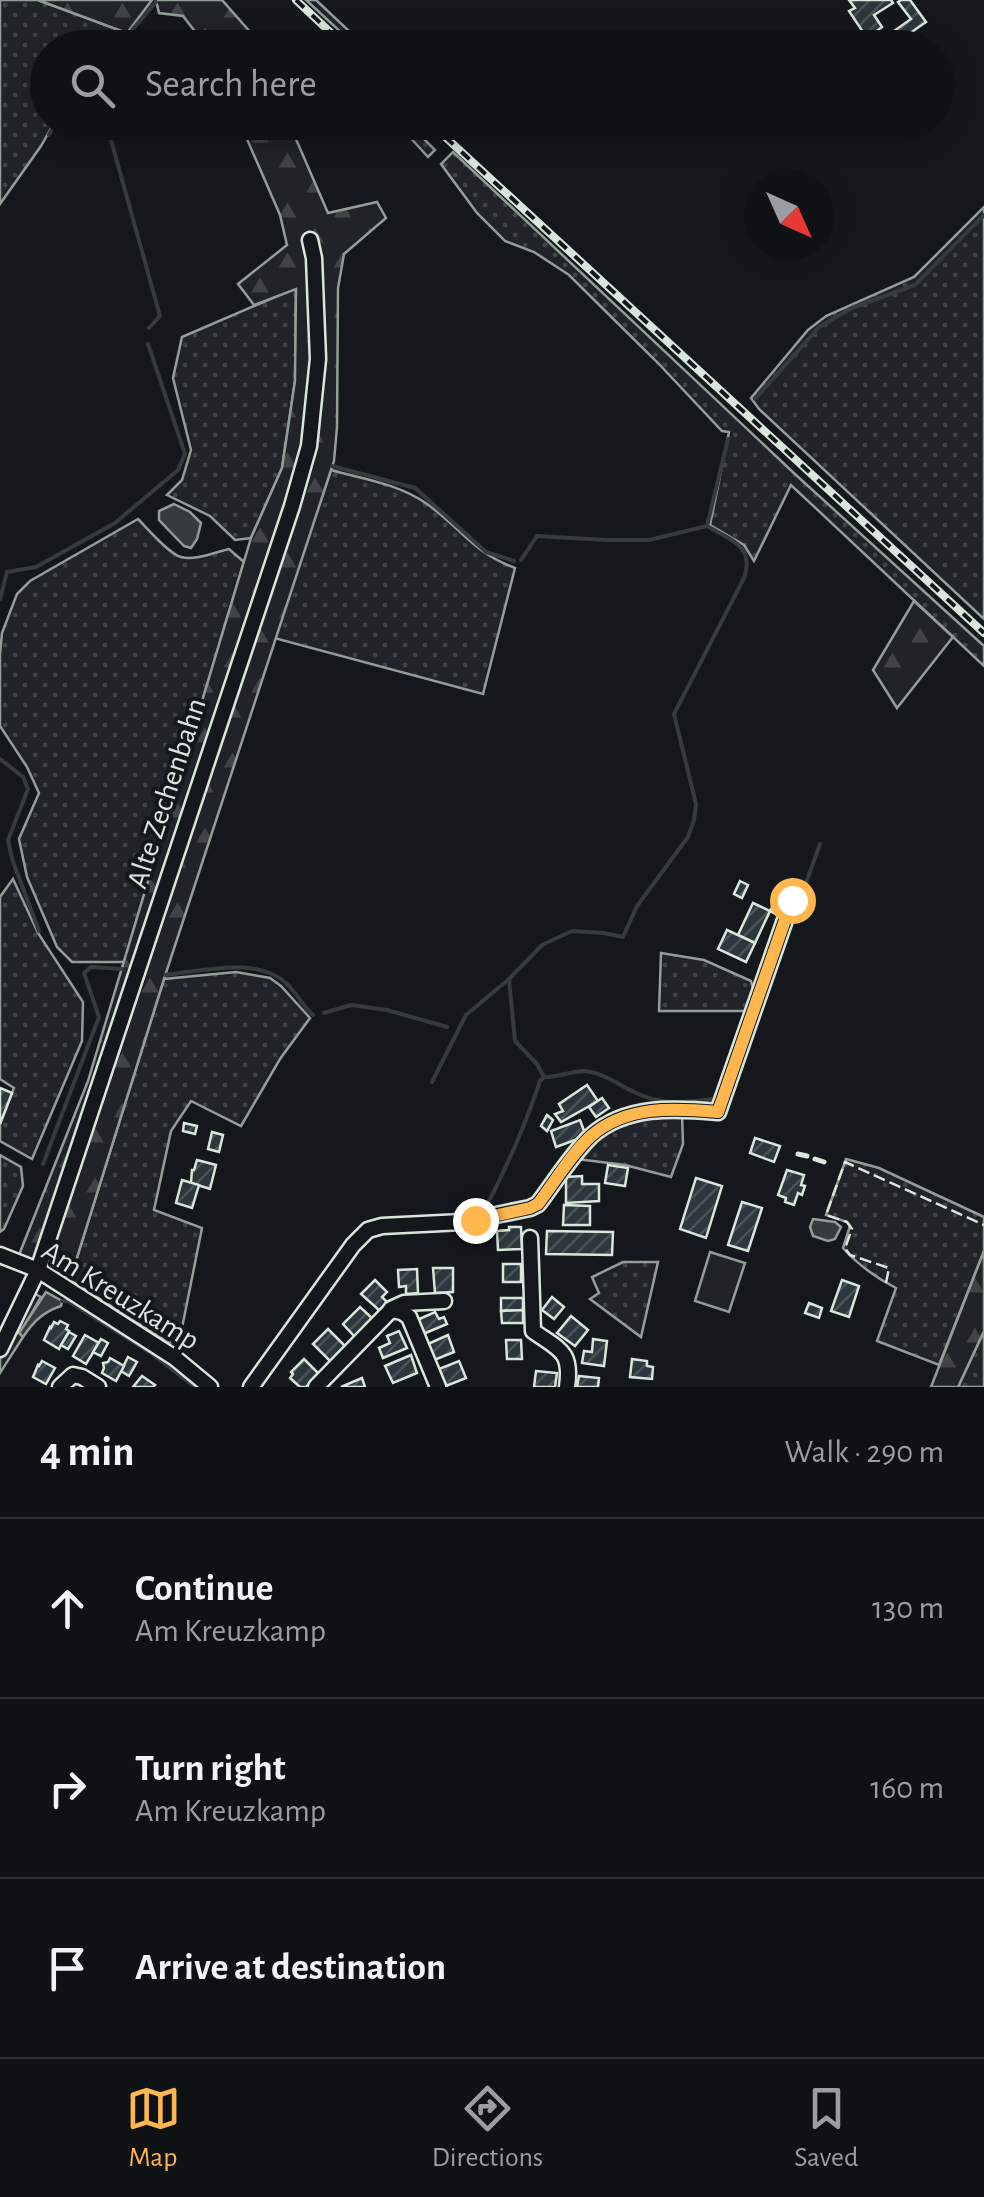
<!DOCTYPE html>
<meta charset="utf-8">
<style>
:root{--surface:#0f1215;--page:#181b1e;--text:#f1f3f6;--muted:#9b9ea0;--line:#2f3234;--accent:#ffb74d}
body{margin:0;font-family:"Alegreya Sans",sans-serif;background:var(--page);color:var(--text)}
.compass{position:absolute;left:744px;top:170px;width:90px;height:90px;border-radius:50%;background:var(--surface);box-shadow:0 5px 25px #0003;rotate:135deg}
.stop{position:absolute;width:30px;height:30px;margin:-22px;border:8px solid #ffb74d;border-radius:50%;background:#fff}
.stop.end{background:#ffb74d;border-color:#fff;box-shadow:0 2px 10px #0008}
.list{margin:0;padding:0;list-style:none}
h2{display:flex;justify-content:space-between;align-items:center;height:130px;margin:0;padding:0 40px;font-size:42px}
h2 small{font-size:32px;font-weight:400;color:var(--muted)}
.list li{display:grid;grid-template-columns:65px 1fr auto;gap:30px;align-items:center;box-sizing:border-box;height:180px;padding:0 40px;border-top:2px solid var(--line)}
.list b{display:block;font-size:38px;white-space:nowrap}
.list p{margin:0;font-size:32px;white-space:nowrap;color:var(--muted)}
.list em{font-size:32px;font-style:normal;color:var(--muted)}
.icon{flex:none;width:55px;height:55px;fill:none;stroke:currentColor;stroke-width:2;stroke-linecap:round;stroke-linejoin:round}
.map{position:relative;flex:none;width:984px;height:1387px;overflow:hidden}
.search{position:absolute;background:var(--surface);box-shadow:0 5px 25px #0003;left:30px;right:30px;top:30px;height:110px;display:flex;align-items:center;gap:25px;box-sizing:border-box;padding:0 35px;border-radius:55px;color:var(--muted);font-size:38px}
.sheet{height:670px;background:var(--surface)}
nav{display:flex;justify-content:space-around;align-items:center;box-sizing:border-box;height:140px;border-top:2px solid var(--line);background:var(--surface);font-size:28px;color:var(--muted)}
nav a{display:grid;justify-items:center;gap:5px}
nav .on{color:var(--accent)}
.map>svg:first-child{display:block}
</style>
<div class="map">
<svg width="984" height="1387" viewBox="0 0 984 1387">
<defs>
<pattern id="grass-dots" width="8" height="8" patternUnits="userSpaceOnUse" patternTransform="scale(2.5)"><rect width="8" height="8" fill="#202428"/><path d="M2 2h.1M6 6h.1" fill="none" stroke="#404447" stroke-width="1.8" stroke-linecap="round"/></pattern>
<pattern id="forest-firs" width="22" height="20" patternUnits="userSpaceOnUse" patternTransform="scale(2.5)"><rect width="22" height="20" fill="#202428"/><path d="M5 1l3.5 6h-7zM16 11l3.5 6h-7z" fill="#404447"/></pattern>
<pattern id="building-hatch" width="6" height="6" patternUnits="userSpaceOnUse" patternTransform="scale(2.5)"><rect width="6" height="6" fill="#2c363c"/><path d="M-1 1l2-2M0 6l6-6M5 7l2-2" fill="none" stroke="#4a5358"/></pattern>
</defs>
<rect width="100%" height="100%" fill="#14181c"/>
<!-- grass -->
<g fill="url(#grass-dots)" stroke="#939e99" stroke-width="2.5">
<path d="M0,0H38L127,33L114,47L48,48V122L54,123L41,146L0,204Z"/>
<path d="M306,0H316L366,47H357Z"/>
<path d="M397,123H408L435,150L428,157Z"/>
<path d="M453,152L796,475L984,646V666L791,485L754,561L744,545L710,525L729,432L722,431L659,364L569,275L534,252L505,241L477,213L441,164Z"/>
<path d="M984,207V619L759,409L751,398L808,330L826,316L914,277Z"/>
<path d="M296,288L295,381L282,468L251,538L235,540L210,516L167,495L182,480L191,450L173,378L182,337Z"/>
<path d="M331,470C363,479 399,484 427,504C461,528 472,552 515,568L483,694L274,638Z"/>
<path d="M138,519C148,529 168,553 181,557C194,561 216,552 229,549L244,562L124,962H72L57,947L27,877L19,839L39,793L27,767L0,726V654L2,633L17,594L30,581Z"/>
<path d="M13,879L38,933L83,1002L82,1041L32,1159L0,1141V1124L14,1088L0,1079V897Z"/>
<path d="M661,953L704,960L751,981L754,993L748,1011H659Z"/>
<path d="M236,972L270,978L281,986L310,1018L280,1059L241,1126L191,1101L171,1131L154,1210L202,1228L179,1343L168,1342L70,1280L164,979Z"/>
<path d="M682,1113L683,1144L671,1177L625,1165L577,1159C606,1122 638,1119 682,1113Z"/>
<path d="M0,1155L21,1167L23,1186L4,1229L0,1232Z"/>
<path d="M846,1159L879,1168L984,1217V1251L939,1365L877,1341L896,1288C878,1279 857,1264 843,1248L850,1226L847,1222L826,1215Z"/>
<path d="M623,1262H658L641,1337L590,1299L599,1293L592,1277Z"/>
<path d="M984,1331V1387H958Z"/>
</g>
<!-- forest -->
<g fill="url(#forest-firs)" stroke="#939e99" stroke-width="2.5">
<path d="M38,0H152L127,33Z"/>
<path d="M156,0H222L251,33L258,47H207L183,16L159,13Z"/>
<path d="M240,123H289L328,213L377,202L386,218L344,254L338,288L337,427L334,461L164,979L70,1280L19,1255L88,1081L251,538L282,468L295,381L296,289L254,305L238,284L287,245L280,215Z"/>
<path d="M914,601L953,637L897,708L873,670Z"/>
<path d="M984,1251V1331L958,1387H931Z"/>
<path d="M33,1293L41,1297L20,1333L23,1337L0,1373V1355Z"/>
</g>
<!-- garden -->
<path fill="#202428" stroke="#939e99" stroke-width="2.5" d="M710,1252L745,1263L729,1312L695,1301Z"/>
<!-- water -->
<g fill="#363b3e" stroke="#939e99" stroke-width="2.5">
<path d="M174,504L190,512L201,523L197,539L191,548L184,546L159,520V511Z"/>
<path d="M813,1219L835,1222L841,1227L835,1239L828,1241L813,1236L810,1227Z"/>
<path d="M46,1292L62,1301L61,1306C43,1312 34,1321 23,1337L19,1333Z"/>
</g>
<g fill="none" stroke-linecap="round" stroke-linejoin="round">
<!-- stream -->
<g stroke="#363b3e" stroke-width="4">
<path d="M117,48L156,2"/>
<path d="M106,122L160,316L149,328"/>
<path d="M49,135L56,122"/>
<path d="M755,399L819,327L852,308L915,285L984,215"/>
<path d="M332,466L415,488L486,552L514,561"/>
<path d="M521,560L537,536L606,540H649L707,526L728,439"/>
<path d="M0,599L7,572L36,567L115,523L178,470L185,454L148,344"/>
<path d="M0,759L23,777L28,789L8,840L12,859L39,931"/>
<path d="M793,919L820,844"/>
<path d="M165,975C201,971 259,956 287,984C297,994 303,1006 313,1015"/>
<path d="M509,979L515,1041L537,1064L544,1077"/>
<path d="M324,1013L351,1005L387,1010L447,1027"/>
<path d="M432,1082L466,1015L509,979L542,945L572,931L604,933L623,937L637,906L688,837L694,820L696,804L674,714L744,578C755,546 731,540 707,526"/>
<path d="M43,1164L99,1017L84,973L91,967L122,969"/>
<path d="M472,1213L485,1209C507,1167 525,1126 540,1081L544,1077C560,1078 576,1068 591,1072C607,1075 619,1085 634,1092C660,1105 684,1103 712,1099"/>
<path d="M62,1301H68L151,1353L195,1387"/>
</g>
</g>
<!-- building -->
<g fill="url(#building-hatch)" stroke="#d8e6dc" stroke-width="2.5">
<path d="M849,0H891L893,3L874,15L882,27L867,38L849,11L855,8Z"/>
<path d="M901,0H910L926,22L893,45L887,36L911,19L898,2Z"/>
<path d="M740,881L748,885L742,898L734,894Z"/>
<path d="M777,898L788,903L781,917L770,911Z"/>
<path d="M753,903L770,911L755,943L738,935Z"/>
<path d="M727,930L755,943L746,962L718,949Z"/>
<path d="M587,1085L598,1101L561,1122L555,1114L563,1111L559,1104Z"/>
<path d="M0,1088L12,1093L0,1124Z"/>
<path d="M602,1098L609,1108L596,1117L589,1107Z"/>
<path d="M547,1115L553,1120L547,1131L541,1126Z"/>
<path d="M580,1120L586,1136L556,1147L551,1131Z"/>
<path d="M184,1123L197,1126L195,1134L183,1131Z"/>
<path d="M212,1132L223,1135L219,1152L208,1149Z"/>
<path d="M755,1138L780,1146L774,1162L750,1153Z"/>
<path d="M197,1160L216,1165L210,1189L191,1183L192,1170H194Z"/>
<path d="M608,1165L628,1168L625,1186L605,1183Z"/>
<path d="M787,1170L804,1175L801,1185L805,1186L802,1195L798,1193L794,1205L785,1202L786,1198L778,1195Z"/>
<path d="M582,1176V1184H599V1201L566,1203V1177Z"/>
<path d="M696,1178L722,1186L706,1238L680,1229Z"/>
<path d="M182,1180L199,1185L192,1208L176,1203Z"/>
<path d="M742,1202L762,1208L748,1251L728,1245Z"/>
<path d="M564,1205L590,1206V1225H563Z"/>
<path d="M509,1227H521L522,1249L498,1250L497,1231L509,1230Z"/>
<path d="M547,1231L613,1232L612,1255L546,1254Z"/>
<rect x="503" y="1264" width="18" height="18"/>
<path d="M433,1268H453V1292L435,1293Z"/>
<path d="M417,1269L418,1293L406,1294V1286L399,1287L398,1270Z"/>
<path d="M375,1280L387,1292L382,1297L388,1303L380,1311L361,1294Z"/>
<path d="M842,1280L859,1286L849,1317L831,1311Z"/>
<path d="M552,1297L564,1307L554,1319L542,1310Z"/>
<path d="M501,1298H523V1310L501,1311Z"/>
<path d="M809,1303L822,1308L819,1318L805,1313Z"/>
<path d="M360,1307L373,1319L355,1337L343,1324Z"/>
<path d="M523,1310V1323H502L501,1311Z"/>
<path d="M435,1312L439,1319L444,1317L447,1324L423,1334L417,1320Z"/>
<path d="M571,1316L588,1330L575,1346L557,1333Z"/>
<path d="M60,1321L68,1325L66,1329L69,1331L59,1349L44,1340L50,1327L51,1328L54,1322L58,1324Z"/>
<path d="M328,1329L346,1347L331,1362L313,1344Z"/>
<path d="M399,1331L407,1348L383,1358L379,1348L390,1343L387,1336Z"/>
<path d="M69,1332L76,1336L68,1349L61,1345Z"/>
<path d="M85,1335L99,1343L86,1364L73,1356Z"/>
<path d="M448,1335L454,1352L434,1360L428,1344Z"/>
<path d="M101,1339L108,1343L101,1356L93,1352Z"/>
<path d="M593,1339L607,1341L604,1366L582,1363L584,1351L592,1352Z"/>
<path d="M506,1340H521L522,1359H507Z"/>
<path d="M411,1355L417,1373L393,1383L385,1366Z"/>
<path d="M128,1357L137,1362L129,1376L121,1371Z"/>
<path d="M110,1358L124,1366L116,1381L102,1373L104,1368L103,1363L108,1362Z"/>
<path d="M304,1359L319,1374L306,1387H300L290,1378L293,1374L291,1372Z"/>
<path d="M632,1359L647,1361V1366L653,1367L652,1379L630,1377Z"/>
<path d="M42,1361L55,1368L46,1384L33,1377L38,1365L39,1366Z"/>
<path d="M459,1361L466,1378L446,1386L439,1369Z"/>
<path d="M536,1371L557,1373L555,1387H534Z"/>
<path d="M142,1376L155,1385L153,1387H133Z"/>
<path d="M579,1376L599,1378L598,1387H577Z"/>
<path d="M362,1378L365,1387H341Z"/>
</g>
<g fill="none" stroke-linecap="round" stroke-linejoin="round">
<defs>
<g id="minor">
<path d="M530,1238L533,1331C560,1350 572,1351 567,1387"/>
<path d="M0,1255L38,1270L175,1358L210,1387"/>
<path d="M391,1309L404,1303L444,1301"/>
<path d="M0,1349L38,1270L292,506L309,446L318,359L314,258L310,240"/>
<path d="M60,1387L73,1375L82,1377L98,1387"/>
<path d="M251,1387L353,1245L368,1230L382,1226L462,1222L530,1208L538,1204C555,1182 571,1155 591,1136C626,1105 674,1108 718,1112L792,900"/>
<path d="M316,1387L391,1310L402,1312L409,1317L438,1387"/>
</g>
</defs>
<!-- minor casing -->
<use href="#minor" stroke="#d8e6dc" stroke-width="19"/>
<!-- minor -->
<use href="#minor" stroke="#14181c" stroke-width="14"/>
<defs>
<g id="rail">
<path d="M296,0L347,48"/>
<path d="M429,122L984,633"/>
</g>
</defs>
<!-- rail casing -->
<use href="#rail" stroke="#d8e6dc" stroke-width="8"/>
<!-- rail -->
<use href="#rail" stroke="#14181c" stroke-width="4" stroke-dasharray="11" stroke-linecap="butt"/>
<!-- fence -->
<path stroke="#d8e6dc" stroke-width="2.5" stroke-dasharray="12 5" stroke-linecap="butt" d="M886,1283L889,1268L850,1255L845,1248L852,1229L847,1222L826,1215L845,1162L984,1225"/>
<!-- wall -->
<g stroke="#d8e6dc" stroke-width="5">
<path d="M798,1154L807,1156"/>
<path d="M815,1159L824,1162"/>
</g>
</g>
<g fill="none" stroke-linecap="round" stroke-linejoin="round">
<!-- route -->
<path stroke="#ffb74d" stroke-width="12" d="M475,1220L530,1208L538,1204C554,1183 572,1153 591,1136C627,1105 674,1108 718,1112L792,900"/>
</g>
<g text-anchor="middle" stroke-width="8" stroke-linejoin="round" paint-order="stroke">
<!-- street labels -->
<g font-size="30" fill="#d8e6dc" stroke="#14181c">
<text transform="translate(166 793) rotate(-72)" y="10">Alte Zechenbahn</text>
<text transform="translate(121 1295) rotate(32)" y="10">Am Kreuzkamp</text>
</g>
</g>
</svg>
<svg class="compass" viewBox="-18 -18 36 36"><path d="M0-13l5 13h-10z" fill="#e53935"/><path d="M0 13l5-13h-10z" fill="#9b9ea0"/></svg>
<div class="stop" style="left:792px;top:900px"></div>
<div class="stop end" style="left:475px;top:1220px"></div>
<div class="search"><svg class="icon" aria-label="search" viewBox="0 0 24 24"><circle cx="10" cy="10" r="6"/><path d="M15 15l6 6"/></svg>Search here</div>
</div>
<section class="sheet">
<h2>4 min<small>Walk · 290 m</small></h2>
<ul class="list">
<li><svg class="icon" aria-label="ahead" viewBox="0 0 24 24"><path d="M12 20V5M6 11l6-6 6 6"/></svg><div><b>Continue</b><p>Am Kreuzkamp</p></div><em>130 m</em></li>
<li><svg class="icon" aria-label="right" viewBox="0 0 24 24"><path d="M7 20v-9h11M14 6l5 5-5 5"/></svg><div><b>Turn right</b><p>Am Kreuzkamp</p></div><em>160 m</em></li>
<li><svg class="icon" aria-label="arrive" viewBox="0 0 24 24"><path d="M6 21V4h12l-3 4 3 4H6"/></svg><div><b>Arrive at destination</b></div></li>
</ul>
</section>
<nav>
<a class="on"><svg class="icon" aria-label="map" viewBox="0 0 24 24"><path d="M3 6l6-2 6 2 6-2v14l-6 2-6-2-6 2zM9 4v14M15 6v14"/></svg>Map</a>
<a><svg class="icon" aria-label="directions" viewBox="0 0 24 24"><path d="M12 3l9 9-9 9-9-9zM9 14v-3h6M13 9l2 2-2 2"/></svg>Directions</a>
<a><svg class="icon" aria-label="saved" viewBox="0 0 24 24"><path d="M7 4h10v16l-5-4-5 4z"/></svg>Saved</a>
</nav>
